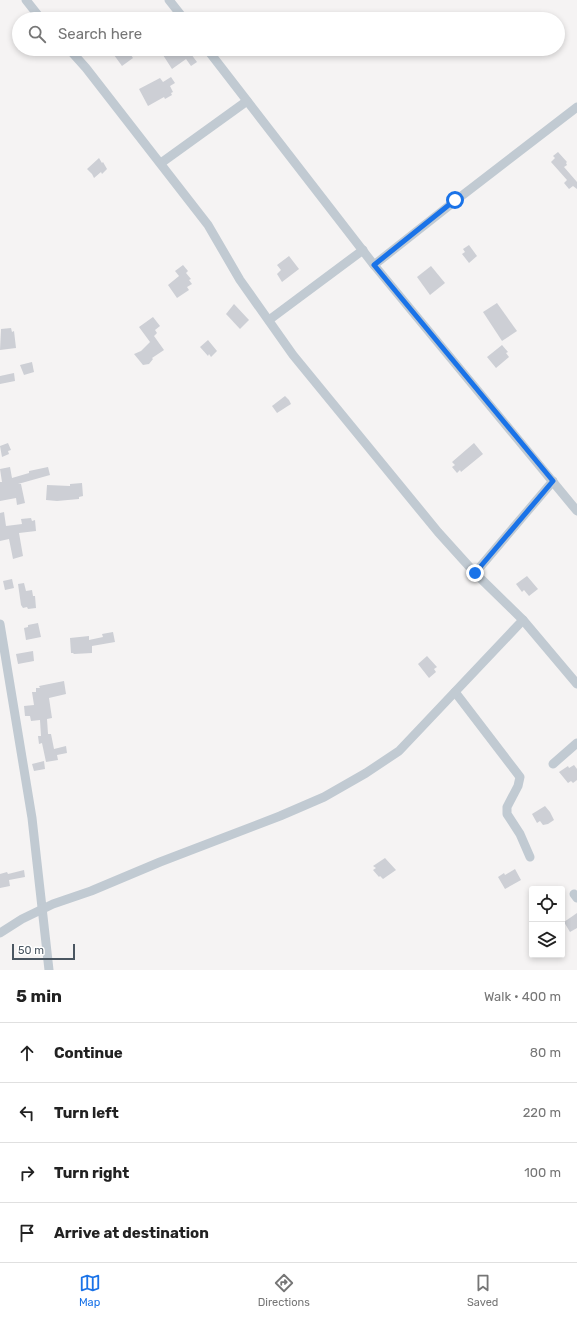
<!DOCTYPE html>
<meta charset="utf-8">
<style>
:root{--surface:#fff;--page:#f6f6f6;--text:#222;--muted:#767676;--line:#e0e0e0;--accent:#1a73e8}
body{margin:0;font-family:Rubik,sans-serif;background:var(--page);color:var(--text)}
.controls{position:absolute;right:12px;bottom:12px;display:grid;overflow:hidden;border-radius:4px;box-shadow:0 2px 6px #0003}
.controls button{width:36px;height:36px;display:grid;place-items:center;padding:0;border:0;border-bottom:1px solid var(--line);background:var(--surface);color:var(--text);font:20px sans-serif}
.scale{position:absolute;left:12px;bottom:10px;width:63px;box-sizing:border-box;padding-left:4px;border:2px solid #4a5661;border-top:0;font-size:11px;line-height:14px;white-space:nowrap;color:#4a5661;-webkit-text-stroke:3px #fff;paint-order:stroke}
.stop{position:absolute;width:12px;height:12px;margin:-9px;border:3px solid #1a73e8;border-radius:50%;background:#fff}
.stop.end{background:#1a73e8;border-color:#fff;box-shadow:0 1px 4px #0008}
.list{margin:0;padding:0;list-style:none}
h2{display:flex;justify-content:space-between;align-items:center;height:52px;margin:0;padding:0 16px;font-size:17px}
h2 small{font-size:13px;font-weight:400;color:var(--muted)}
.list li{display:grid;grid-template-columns:26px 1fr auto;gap:12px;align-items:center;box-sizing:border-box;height:60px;padding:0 16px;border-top:1px solid var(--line)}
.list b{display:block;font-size:15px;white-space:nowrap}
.list em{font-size:13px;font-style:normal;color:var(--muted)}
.icon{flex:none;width:22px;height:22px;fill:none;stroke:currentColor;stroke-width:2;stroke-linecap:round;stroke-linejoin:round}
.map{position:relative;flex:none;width:577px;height:970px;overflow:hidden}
.search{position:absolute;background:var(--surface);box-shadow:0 2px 6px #0003;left:12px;right:12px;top:12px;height:44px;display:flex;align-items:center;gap:10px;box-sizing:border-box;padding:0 14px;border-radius:22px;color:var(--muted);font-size:15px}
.sheet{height:292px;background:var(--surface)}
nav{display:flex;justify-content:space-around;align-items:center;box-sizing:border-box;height:56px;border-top:1px solid var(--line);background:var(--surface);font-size:11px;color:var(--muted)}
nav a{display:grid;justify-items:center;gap:2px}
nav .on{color:var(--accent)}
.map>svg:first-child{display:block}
</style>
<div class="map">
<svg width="577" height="970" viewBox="0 0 577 970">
<rect width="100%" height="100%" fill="#f5f3f3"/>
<!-- building -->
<g fill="#cdcfd5">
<path d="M123,49H127L133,58L122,66L114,55Z"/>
<path d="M170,49H176L179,53L181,51L184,54L188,50L197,62L191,66L186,59L172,69L163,55Z"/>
<path d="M171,77L175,83L170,86L173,92L171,93L172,95L165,99L164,97L148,106L139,89L160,78L163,82Z"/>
<path d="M558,152L567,162L566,163L567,165L564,167L577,182V189L573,186L569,189L564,183L567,180L551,162L555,158L553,156Z"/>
<path d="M99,158L102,163L103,162L107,169L102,174L101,172L94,178L92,174L87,169Z"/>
<path d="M469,245L477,256L469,263L462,254L465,252L463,249Z"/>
<path d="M289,256L299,269L282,282L277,274L281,270L277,265Z"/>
<path d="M183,265L188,271L186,273L191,279L189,280L192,284L187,287L189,290L177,298L168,285L179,276L175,271Z"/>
<path d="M431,266L445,283L430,295L417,277Z"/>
<path d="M497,303L517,331L502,341L483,312Z"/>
<path d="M234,304L249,320L240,329L226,314Z"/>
<path d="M153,317L160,326L155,330L157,333L154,336L164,350L152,358L153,359L149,364L143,365L134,354L141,351L150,342L139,327Z"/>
<path d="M11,328L12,332L14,331L16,348L0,350L1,329Z"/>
<path d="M208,340L217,351L211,357L209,354L208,356L200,347Z"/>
<path d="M502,345L508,352L506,353L509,357L496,368L487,357Z"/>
<path d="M32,362L34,372L24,375L20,365Z"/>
<path d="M14,373L15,381L0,384V376Z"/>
<path d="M285,396L289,400L291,404L277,413L272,406Z"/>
<path d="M8,443L11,450L8,451L9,454L2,457L0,446Z"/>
<path d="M474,443L483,454L461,472L460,470L457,473L452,467L455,465L452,462Z"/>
<path d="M10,467L12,478L29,473V471L48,467L50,475L18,484H21L25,503L17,505L16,498L0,501V482H2L0,469Z"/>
<path d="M82,483L83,496L79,497V499L57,501L46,500L47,485L70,486V484Z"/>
<path d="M4,512L6,526L22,524L21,519L31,518L32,521L35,520L36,531L19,533L23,556L13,559L9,539L0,541V513Z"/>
<path d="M527,576L538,589L529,596L524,590L522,592L516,584Z"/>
<path d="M12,579L14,588L5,590L3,581Z"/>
<path d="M24,583L26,591L32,590L33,596H35L36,608L28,609L27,607L23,608L21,605L18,584Z"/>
<path d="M38,623L41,637L26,640L24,628L28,627V625Z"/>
<path d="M113,632L115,642L92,646V653L74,654L73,653H71L70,638L89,636V640L103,637L102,634Z"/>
<path d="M33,651L34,661L18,664L16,654Z"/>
<path d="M427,656L437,667L434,669L436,672L429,678L418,664Z"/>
<path d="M64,681L66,694L49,698L52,718L47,719L48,734H51L54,749L66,746L67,753L57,755L58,760L46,762L42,743L39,744L38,736H41L40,720L31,721L30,716H25L24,706L34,705L32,692H36V688H40L39,686Z"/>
<path d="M44,761L45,769L34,771L32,764Z"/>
<path d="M574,765L577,769V780L573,783L571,781L568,783L559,772L568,766L569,768Z"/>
<path d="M545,806L550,812L554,820L548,824L543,825L540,821L537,823L532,814Z"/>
<path d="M385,858L396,870L383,879L380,876L379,877L373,870L376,868L373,866Z"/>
<path d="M515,869L521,880L505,889L498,877L504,873L505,875Z"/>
<path d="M24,870L25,877L9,880L10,886L0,888V874L7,872L8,874Z"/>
<path d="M577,913V928L570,932L564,922Z"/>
</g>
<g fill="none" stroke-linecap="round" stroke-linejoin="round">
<!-- minor -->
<g stroke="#c1cad2" stroke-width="9">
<path d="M26,0L41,19"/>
<path d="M169,0L184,19"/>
<path d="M207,49L374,265L577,511"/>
<path d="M161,163L247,101"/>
<path d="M374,265L455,201L577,107"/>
<path d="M269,320L363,250"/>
<path d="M475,573L553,481"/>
<path d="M523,620L577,684"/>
<path d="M0,624L32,818L49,970"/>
<path d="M455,692L520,777L518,786L507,807V814L520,834L530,857"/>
<path d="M553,764L577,743"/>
<path d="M574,894L577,898"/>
<path d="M0,933L22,919L53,904L91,891L160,862L280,816L324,797L366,773L399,751L523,620L475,573L438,532L293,355L240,280L208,225L86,68L69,49"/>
</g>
</g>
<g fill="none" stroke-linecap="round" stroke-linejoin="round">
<!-- route -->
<path stroke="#1a73e8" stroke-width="5" d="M455,200L374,265L553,481L475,573"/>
</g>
</svg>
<div class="controls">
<button><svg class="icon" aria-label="locate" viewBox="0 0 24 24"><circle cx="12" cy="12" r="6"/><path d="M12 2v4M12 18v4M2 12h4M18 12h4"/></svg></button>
<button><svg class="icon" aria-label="layers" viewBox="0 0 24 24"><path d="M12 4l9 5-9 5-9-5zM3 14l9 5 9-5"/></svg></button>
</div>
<div class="scale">50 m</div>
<div class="stop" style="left:455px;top:200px"></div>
<div class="stop end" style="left:475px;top:573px"></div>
<div class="search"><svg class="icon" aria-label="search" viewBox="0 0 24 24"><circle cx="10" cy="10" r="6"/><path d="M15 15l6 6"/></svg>Search here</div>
</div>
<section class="sheet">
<h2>5 min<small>Walk · 400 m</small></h2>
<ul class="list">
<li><svg class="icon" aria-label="ahead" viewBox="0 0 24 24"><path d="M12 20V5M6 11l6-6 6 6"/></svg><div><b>Continue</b></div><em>80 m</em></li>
<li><svg class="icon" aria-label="left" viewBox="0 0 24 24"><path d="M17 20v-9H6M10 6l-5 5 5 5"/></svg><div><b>Turn left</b></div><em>220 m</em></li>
<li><svg class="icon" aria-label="right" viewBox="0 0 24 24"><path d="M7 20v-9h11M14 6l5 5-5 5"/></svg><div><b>Turn right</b></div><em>100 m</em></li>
<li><svg class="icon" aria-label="arrive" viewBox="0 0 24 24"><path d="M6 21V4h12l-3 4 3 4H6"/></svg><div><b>Arrive at destination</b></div></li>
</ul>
</section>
<nav>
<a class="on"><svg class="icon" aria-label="map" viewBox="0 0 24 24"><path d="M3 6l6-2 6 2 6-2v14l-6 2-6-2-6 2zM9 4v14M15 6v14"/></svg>Map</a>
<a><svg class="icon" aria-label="directions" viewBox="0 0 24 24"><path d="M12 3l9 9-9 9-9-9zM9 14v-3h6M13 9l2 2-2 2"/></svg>Directions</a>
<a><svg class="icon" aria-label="saved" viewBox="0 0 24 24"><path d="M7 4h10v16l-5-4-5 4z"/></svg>Saved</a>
</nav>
